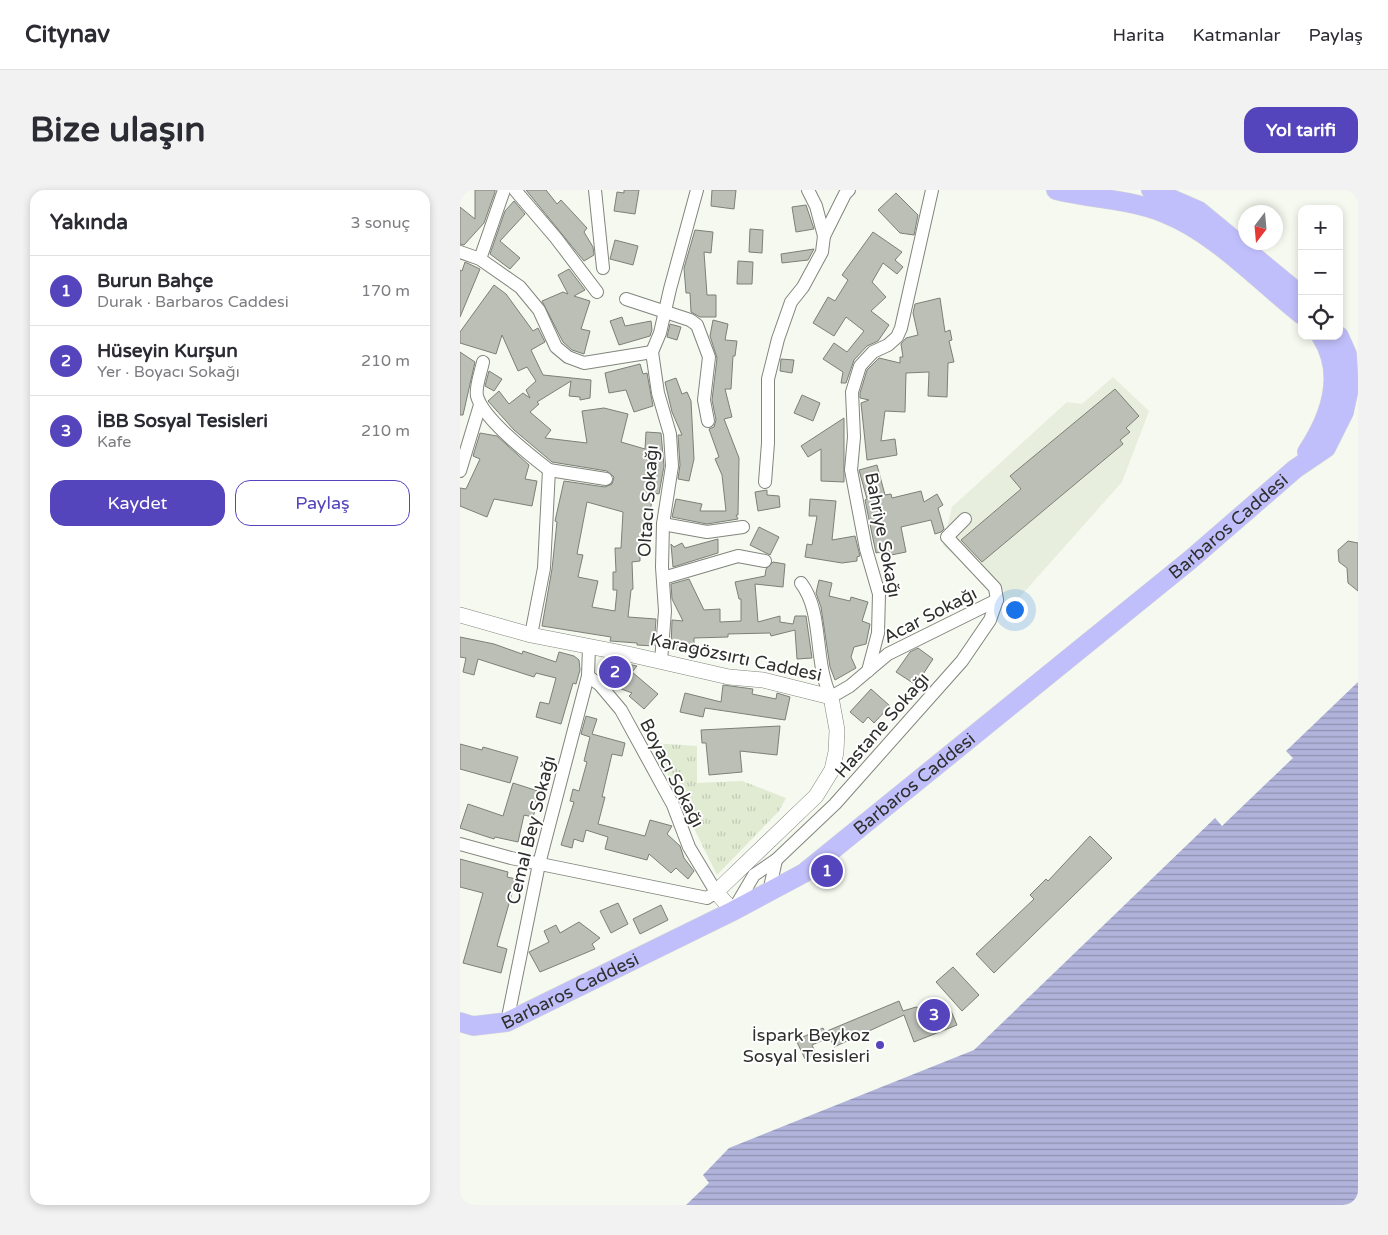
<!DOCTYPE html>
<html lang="tr">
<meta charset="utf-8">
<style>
:root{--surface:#fff;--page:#f2f2f3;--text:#2b2b33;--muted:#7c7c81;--line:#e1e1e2;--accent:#5445bd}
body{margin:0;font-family:"Varela Round",sans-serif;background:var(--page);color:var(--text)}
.controls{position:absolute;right:15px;top:15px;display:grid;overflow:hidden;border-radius:10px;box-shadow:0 2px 8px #0003}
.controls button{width:45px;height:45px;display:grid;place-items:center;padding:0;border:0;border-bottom:1px solid var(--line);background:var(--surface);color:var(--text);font:25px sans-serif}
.compass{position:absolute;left:778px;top:15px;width:45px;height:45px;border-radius:50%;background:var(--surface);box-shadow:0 2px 8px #0003;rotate:196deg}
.you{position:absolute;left:554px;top:419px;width:18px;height:18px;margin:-12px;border:4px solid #fff;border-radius:50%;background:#1a73e8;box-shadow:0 0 0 8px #1a73e833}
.badge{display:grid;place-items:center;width:32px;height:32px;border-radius:50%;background:var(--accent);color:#fff;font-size:16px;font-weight:700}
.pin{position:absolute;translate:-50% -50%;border:2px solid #fff;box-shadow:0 1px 5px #0006}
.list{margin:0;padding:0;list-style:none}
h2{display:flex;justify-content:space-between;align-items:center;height:65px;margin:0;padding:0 20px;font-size:21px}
h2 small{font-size:16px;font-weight:400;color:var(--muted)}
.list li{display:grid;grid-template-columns:32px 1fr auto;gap:15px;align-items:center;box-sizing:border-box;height:70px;padding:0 20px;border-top:1px solid var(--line)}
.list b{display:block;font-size:19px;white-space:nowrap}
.list p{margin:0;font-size:16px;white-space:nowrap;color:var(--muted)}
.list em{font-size:16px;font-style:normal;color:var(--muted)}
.actions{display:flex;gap:10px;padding:15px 20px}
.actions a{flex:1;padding:11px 0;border:1px solid var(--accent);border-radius:15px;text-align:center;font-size:18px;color:var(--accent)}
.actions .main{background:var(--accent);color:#fff}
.icon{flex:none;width:28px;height:28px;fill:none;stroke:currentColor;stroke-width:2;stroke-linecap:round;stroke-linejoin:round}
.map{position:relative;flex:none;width:898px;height:1015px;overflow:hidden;border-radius:15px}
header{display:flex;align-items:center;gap:30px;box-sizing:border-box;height:70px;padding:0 25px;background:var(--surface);border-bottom:1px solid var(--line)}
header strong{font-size:24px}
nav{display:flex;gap:28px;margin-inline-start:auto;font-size:18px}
.intro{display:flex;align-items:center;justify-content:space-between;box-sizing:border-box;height:120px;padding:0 30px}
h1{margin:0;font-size:35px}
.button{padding:12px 22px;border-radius:15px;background:var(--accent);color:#fff;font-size:18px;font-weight:700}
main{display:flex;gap:30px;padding:0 30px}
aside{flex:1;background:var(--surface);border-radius:15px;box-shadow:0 2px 8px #0003}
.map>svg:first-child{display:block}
</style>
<header>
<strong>Citynav</strong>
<nav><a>Harita</a><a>Katmanlar</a><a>Paylaş</a></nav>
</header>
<div class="intro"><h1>Bize ulaşın</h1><a class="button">Yol tarifi</a></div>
<main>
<aside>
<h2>Yakında<small>3 sonuç</small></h2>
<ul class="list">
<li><span class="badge">1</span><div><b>Burun Bahçe</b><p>Durak · Barbaros Caddesi</p></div><em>170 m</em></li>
<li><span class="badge">2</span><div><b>Hüseyin Kurşun</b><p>Yer · Boyacı Sokağı</p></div><em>210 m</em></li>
<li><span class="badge">3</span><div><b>İBB Sosyal Tesisleri</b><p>Kafe</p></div><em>210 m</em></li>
</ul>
<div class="actions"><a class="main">Kaydet</a><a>Paylaş</a></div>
</aside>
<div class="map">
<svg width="898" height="1015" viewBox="0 0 898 1015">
<defs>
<pattern id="park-tufts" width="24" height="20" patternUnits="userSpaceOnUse" patternTransform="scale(1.25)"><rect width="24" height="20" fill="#e0ebd2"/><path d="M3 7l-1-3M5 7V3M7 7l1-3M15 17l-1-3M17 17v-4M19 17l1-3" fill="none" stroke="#c0cab5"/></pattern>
<pattern id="water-rules" width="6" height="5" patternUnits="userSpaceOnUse" patternTransform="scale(1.25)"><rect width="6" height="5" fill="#b1b3db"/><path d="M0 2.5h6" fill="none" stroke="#9092b2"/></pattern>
</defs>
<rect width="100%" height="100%" fill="#f5f9ef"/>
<!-- built -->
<path fill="#e7eedd" d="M653,187L689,221L662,292L550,418L483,355L492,317L607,212L622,214Z"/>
<!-- park -->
<path fill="url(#park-tufts)" d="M192,553L237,556V593L282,591L326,608L319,621L257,685Z"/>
<!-- water -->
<path fill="url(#water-rules)" d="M898,492V1015H226L249,993L243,985L269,958L514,860L755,628L762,636L833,568L826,561Z"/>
<!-- building -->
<g fill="#bbbfb6" stroke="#7c8077" fill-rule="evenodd">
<path d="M15,0H35V2L24,33L4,55L0,54V17L15,29Z"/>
<path d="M66,0H86L97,14L101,10L127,38L124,42L133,57L134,65L124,71Z"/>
<path d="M164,0H179L175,24L154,21L157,2L164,3Z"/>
<path d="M252,0H276L274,19L251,16Z"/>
<path d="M436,3L458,25L454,45L440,43L418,20Z"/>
<path d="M54,11L65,24L40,51L60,68L50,79L30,64L45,21Z"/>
<path d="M346,15L354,39L336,42L332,17Z"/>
<path d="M290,39L303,40L302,63L289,62Z"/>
<path d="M235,40L253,42L251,63L244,62L247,105H256V127H240L231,122L230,103H226L224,78Z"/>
<path d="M413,42L442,62L435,70L443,77L437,84L423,73L412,92L426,107L411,121L429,135L418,151L407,156L394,170L386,193H381L383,182L363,169L374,153L387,162L404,141L386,127L374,146L353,133L368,107L375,111L388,90L382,85Z"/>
<path d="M155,50L178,56L173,75L150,69Z"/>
<path d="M354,59L348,70L322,73L321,64Z"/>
<path d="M278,71L293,72L292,94H277Z"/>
<path d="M5,72L20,79L0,127V80L2,81Z"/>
<path d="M109,79L125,100L114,106L130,111L121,139L130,141L124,164L112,160L103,152L82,111L103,102L108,104L98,85Z"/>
<path d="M34,95L46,104L73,141L78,138L85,152L71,160L83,185L131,190L130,208L120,210V207L109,206L111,191L77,212L79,214L70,222L91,240L85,248L127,253L122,221L144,218L168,224L161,252L185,259L186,242L201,243L204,276L199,304L194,303L190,320L188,319L180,350V371L172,372L173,399L171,400L168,427L196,429L194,456L177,455V453L150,451L151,447L82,436L92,379L97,332L95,331L104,291L145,297L152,294L154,287L147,281L92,272L54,240L28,211L39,201L49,214L63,203L70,208L66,200L76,191L67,177L58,181L42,145L36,164L0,153V142ZM127,312L163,322L161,358H155L156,382H153V400H157L155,421L132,417L138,391L118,387L123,365L117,364Z"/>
<path d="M480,108L485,142L490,140L492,150L489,151L494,172L488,173L487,207L468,206L469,182L446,183L445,222L425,221L421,251L435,249L437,265L407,270L401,213L409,210L400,208V203L407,180L419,168L440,173V167H443L441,154L446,148L458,145L453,123L455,114Z"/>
<path d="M162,127L165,136L191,131L192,140L190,146L159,155L150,131Z"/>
<path d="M253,130L268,134L265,150L277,151L275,166H273L271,199H265L272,227L264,229L279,268L278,325H276L278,329L247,334L212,327L216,309L242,314L240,321H266L262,285L255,269L259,267L249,239L254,237L256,230L252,210L257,168L250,146Z"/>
<path d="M210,134L221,137L217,150L207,147Z"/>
<path d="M0,162L15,172L3,225H0Z"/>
<path d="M321,169L334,170L332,183L320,181Z"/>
<path d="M180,174L183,184L187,183L193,216L174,222L166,200L149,203L145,183Z"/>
<path d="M29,181L42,189L34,201L25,196Z"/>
<path d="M216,188L222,204L227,202L231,211L234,269L229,291L218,289L220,275L218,245H222L212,222L205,192Z"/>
<path d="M655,199L679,226L666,238L670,242L660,250L663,254L522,372L501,350L561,299L550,286Z"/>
<path d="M342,205L360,213L353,231L334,223Z"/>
<path d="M384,228V292L361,291V259L348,267L341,256Z"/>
<path d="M20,243L37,246L69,275L65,289L77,291L72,316L34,309L27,327L0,316V298L6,299L20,269L13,266Z"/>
<path d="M417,275L425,305L431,304L432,308L461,301L464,312L477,304L483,315L478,318L484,339L481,342L475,344L471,330L441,337L446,362L421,367L420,362L416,363L405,310L407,309L399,280Z"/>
<path d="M307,300V305L319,306L320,317L298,321L295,302Z"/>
<path d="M350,309L376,311L372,350L395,346L400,366L397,367V371L382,373L345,367L347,354L352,355L357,326H349Z"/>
<path d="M299,337L319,347L310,365L290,355Z"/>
<path d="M258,349V363L213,377L211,354L214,357L222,353L225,358Z"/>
<path d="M888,351L898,353V401L888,393L887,378L879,372L878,360Z"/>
<path d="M313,372L325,374L323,397L295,394L298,432L320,426V432L333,434L335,426H346L352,468L337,469L335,440L311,446L310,443L268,444V447L234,448V460L211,459L212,430L223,431L212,409L211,394L229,389L244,420L260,419V432L281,431V409H279L275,392L305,386L306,379Z"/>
<path d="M359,390L372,393L369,406L390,411L391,407L408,412L402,431L410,434L406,454L394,457L391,467L396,478L375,490L370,477L361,417L356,403Z"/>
<path d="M0,447L34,454L62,464L63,461L96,472L99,462L114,466L119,470L120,480L116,494L113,493L101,534L76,527L80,512L89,514L96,488L76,483L74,487L18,469L14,485L3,482L6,468L0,467Z"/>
<path d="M458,458L473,469L456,495L436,482L450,462Z"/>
<path d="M143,469L177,476L172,482L198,504L184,519L169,506L172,503L151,495L138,483Z"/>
<path d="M263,495L293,499L292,504L316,509L317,503L330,507L325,530L245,518L243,527L220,522L225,503L261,512Z"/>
<path d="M411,499L430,516L414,533L408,527L403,533L390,522Z"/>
<path d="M126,526L137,529L132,544L165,553L162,566L152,564L142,607H145L138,634L185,646L190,630L212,636L207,644L220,656L224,668L234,681L228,689L216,678L211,683L189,664L187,670L145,659L148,647L126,640L123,652L114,649L112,658L101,655L114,612L110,611L113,599L119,601L127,572L124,571L130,547L121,544Z"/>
<path d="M320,536L317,565L280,561L282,582L249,585L246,553H242L241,540Z"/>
<path d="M0,554L22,560L23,557L58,567L50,593L0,579Z"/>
<path d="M53,593L81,602L73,627L64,625L58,652L35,647L34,649L0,638L8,614L43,626Z"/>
<path d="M630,646L652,668L534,783L516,764L574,709L570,705L586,689L588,691Z"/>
<path d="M0,669L48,682L47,687L56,689L37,756L47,759L41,783L3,773L23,703L0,697Z"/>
<path d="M158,713L168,734L151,743L140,721Z"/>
<path d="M201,715L208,730L180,744L173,729Z"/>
<path d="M119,732L140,748L132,754L135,759L80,782L69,762L89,752L84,741L96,735L100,743Z"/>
<path d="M493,777L519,805L502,821L476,792Z"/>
<path d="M439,811L443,821L456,817L461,819L466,831L491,821L497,835L454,852L444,825L374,857L367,841Z"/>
<path d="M363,838L368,848L352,855L356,864L345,869L336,850Z"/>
</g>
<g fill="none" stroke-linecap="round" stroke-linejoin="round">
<defs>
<g id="minor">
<path d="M55,0L96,48L137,102"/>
<path d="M135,0L143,78"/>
<path d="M348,0L356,16L364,46"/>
<path d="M0,62L20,69L60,97L79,120L96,157L108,167L124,173L192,162"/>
<path d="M20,69L44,0"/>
<path d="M166,109L230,130L237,135L249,167L244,210L248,231"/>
<path d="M23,172C21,182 15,197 17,206C23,229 70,265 89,280L84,378L71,445"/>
<path d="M89,280L146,289"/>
<path d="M0,281L20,215"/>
<path d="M305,292L308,253V189L318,149L331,112L343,97L362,62L364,46L385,4L389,0"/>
<path d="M203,334L247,342L283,337"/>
<path d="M203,388L278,366L305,371"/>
<path d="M341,393C364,423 353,471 371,507L390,496L428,464L537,410"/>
<path d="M201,471L205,421L202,377L203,334L212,276L210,244L198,203L192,162L200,143L210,99L237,0"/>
<path d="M408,481L418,443L419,404L406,359L391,280L394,247L392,202L400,176L413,162L428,155L437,147L441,138L472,0"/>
<path d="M0,654L51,668L247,708L256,702L229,657L213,615L161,520L140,495L128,486"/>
<path d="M309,702L316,670"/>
<path d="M274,719L294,685L316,670L375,614L502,471L530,430L537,410L535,398L487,347L505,329"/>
<path d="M47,832L79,674L128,486L129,457"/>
</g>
<path id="tertiary" d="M0,425L71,445L168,464L269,487L303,490L371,507L377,540L376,562L372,580L356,606L256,702L273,721"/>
<g id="primary">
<path d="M596,0C631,9 670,9 704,23C755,43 799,91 842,125"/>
<path d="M691,0L739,21L842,106"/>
<path d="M847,262C870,227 886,185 861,146"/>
<path id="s1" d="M0,832L13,836L47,832L273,721L344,683L730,370L835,279L866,258L884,222L889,199L887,164L879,146"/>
</g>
</defs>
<!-- minor casing -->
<use href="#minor" stroke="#81857d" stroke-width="14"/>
<!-- tertiary casing -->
<use href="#tertiary" stroke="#81857d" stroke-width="16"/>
<!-- primary casing -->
<use href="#primary" stroke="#d5d6d5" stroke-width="20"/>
<!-- minor -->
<use href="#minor" stroke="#fff" stroke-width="12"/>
<!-- tertiary -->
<use href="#tertiary" stroke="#fff" stroke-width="15"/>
<!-- primary -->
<use href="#primary" stroke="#c1bffb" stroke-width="19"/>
</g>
<!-- markers -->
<circle fill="#5445bd" stroke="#fff" stroke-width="2" cx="420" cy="855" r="5"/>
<g text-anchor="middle" stroke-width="4" stroke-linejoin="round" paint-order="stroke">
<!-- street labels -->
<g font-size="18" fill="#2f302d" stroke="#fff">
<text transform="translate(188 311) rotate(-86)" y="6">Oltacı Sokağı</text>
<text dy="6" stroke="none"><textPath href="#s1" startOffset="928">Barbaros Caddesi</textPath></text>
<text transform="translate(423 345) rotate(79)" y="6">Bahriye Sokağı</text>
<text transform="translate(470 425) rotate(-27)" y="6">Acar Sokağı</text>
<text transform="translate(276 467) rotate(12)" y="6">Karagözsırtı Caddesi</text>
<text transform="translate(422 535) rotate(-49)" y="6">Hastane Sokağı</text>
<text transform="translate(212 583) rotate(63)" y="6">Boyacı Sokağı</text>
<text dy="6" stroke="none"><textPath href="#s1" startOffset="522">Barbaros Caddesi</textPath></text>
<text transform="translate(71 640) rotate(-76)" y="6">Cemal Bey Sokağı</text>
<text dy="6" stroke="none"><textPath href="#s1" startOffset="118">Barbaros Caddesi</textPath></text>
</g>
<!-- poi labels -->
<g font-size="18" fill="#2f302d" stroke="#fff" text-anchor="end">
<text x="410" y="851">İspark Beykoz<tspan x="410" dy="21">Sosyal Tesisleri</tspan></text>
</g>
</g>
</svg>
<div class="controls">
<button>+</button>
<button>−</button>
<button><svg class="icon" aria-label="locate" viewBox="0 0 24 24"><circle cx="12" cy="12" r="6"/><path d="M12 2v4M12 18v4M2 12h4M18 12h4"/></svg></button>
</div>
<svg class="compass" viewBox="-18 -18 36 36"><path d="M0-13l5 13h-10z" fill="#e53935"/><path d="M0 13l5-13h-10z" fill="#7c7c81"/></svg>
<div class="you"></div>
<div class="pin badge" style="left:367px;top:681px">1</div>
<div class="pin badge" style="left:155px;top:482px">2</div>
<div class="pin badge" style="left:474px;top:825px">3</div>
</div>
</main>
